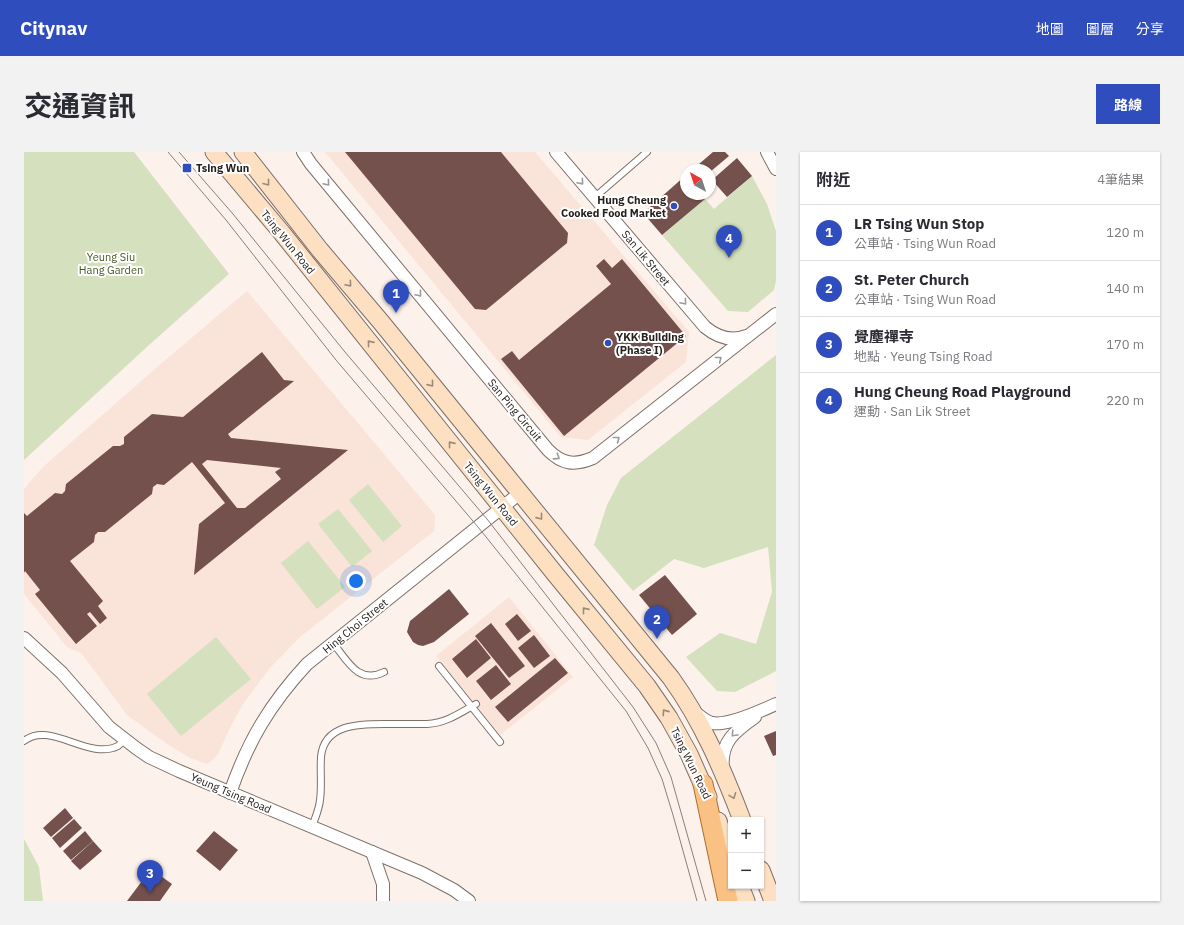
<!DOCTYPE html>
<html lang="zh-TW">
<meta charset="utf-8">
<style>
:root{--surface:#fff;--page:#f2f2f3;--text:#2b2b33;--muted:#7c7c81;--line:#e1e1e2;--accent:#304dbe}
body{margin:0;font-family:"IBM Plex Sans","Noto Sans TC",sans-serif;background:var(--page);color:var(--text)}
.controls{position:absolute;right:12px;bottom:12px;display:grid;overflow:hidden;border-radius:0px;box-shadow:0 1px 3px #0004}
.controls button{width:36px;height:36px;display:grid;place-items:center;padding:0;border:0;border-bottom:1px solid var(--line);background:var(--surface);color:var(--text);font:20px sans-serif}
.compass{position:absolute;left:656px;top:12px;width:36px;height:36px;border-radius:50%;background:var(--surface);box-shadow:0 1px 3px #0004;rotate:321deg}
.you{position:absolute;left:332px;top:429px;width:14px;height:14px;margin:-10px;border:3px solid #fff;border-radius:50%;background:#1a73e8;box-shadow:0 0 0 6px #1a73e833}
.badge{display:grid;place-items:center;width:26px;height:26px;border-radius:50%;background:var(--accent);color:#fff;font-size:13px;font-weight:700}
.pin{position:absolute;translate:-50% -33px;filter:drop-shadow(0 1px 2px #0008)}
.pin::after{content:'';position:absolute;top:21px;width:14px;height:12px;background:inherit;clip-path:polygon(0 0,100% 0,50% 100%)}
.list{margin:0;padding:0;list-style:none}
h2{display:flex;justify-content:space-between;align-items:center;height:52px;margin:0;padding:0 16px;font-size:17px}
h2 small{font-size:13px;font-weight:400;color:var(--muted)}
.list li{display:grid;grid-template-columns:26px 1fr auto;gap:12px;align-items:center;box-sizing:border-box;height:56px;padding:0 16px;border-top:1px solid var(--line)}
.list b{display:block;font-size:15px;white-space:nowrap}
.list p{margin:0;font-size:13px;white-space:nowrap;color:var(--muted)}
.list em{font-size:13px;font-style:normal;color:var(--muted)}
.map{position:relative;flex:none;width:752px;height:749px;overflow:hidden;border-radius:0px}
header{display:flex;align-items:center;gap:24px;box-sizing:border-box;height:56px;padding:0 20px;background:var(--accent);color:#fff}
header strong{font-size:19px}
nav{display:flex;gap:22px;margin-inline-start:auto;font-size:14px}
.intro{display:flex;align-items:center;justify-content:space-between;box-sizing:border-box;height:96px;padding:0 24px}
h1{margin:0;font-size:28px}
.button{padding:10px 18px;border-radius:0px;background:var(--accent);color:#fff;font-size:14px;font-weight:700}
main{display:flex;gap:24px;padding:0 24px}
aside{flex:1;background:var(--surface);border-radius:0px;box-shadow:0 1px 3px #0004}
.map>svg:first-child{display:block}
</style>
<header>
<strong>Citynav</strong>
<nav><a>地圖</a><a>圖層</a><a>分享</a></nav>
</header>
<div class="intro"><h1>交通資訊</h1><a class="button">路線</a></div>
<main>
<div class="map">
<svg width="752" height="749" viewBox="0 0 752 749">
<rect width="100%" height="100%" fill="#fdf1eb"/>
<!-- built -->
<g fill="#fae3d9">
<path d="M301,0H511L665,180L662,210L564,288L537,285Z"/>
<path d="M223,139L411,363L410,379L276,485L245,517L219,552L208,572L194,602L189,608L183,612L166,606L143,592L103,563L61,506L57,501L43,495L0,442V337L19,315L139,210Z"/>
<path d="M485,445L549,525L476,583L412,504Z"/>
</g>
<!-- green -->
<g fill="#d5e0be">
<path d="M0,0H110L205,122L125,193L0,308Z"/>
<path d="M728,24L743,52L752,79V129L750,138L724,160L704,159L638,83L681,47L690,57Z"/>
<path d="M752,203V519L711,540L693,539L662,505L696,481L732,492L748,440L744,395L680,416L650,407L609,439L570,393L583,353L597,326Z"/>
<path d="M344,332L378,374L359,390L325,348Z"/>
<path d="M314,357L348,399L328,415L294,372Z"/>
<path d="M284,389L321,435L293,457L257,411Z"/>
<path d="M192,485L227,527L157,584L123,542Z"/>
<path d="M0,687L15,715L19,749H0Z"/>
</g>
<!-- building -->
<g fill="#74514d" fill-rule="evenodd">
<path d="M321,0H477L544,81L543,91L462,158L451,157Z"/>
<path d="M689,0H701L705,4L686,20V18H680L675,12Z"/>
<path d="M713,6L728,24L703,45L688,28Z"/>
<path d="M661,24L662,42H677L681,47L638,83L619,61Z"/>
<path d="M580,107L588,116L598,107L662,184L540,284L477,207L488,199L495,208L587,132L572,114Z"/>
<path d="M238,200L260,228L270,229L204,282L207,286L324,298L170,423L175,372L201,351L168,310L140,333L133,332L129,335L128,342L81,380H74L71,383L70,390L46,409L79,449L74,454L83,466L76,472L66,460L63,462L73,474L52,492L11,442L16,438L1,419L0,421V361L3,364L31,341L38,342L41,339L42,332L89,294H96L100,292V285L128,262L159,265ZM183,308L257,316L251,320L257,327L221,356H213L178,312Z"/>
<path d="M641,423L673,462L648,483L615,443Z"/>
<path d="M425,437L445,462L410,490L399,494L394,493L389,490L383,480L386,469Z"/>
<path d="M493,462L507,479L494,489L481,472Z"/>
<path d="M467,471L501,514L485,526L451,484Z"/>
<path d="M510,483L526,504L510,516L494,496Z"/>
<path d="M452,487L467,506L443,526L428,507Z"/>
<path d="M531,506L544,521L484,570L471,555Z"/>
<path d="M472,513L487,532L467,548L452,529Z"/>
<path d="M752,579V603L749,604L740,584Z"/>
<path d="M41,656L49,666L27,685L19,676Z"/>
<path d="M50,667L58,676L36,696L28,686Z"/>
<path d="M61,679L69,689L47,708L39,699Z"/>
<path d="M190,679L214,698L196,719L172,699Z"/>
<path d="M69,689L78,699L56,718L47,709Z"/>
<path d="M127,717L148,732L136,749H103Z"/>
</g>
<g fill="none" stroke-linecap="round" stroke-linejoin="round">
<defs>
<g id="service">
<path d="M571,45L623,0"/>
<path d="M309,491C323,508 334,533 360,520"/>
<path d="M415,514L476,590"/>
<path d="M0,589C26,568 64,609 94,594C96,592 99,590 101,588"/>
<path d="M288,675C291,666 295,658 296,648C298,634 296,620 297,605C300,571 337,572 363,572C376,572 390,572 403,572C422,571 436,561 452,552"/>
</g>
<g id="minor">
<path d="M279,0L287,12L524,298C538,312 550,314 569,306L752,162"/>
<path d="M532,0L681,175C693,185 706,190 722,184"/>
<path d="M743,0L752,17"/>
<path d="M0,486L38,521L85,575L112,596L125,605L155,619L398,721L430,738L445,749"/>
<path d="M672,561C677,565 681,569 688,571C704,574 737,559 752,552"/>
<path d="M699,617C696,590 711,579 731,565"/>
<path d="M206,641C224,589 246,552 283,512L496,341"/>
<path d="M348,700L359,732V749"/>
</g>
<g id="secondary">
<path d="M190,0L258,81L532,423L623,534L645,566L665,602L684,645"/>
<path d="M219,0L296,98L357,170L647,526C678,569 699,618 718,668"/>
<path d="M694,669L707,707"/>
<path d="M737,718L749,749"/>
<path d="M716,734L722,749"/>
</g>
<path id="primary" d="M679,632L704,749"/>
</defs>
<!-- service casing -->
<use href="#service" stroke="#7d706a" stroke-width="8"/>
<!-- minor casing -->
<use href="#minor" stroke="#7d706a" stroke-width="14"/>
<!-- secondary casing -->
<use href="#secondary" stroke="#7d706a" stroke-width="19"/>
<!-- primary casing -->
<use href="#primary" stroke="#ae6e2c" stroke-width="21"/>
<!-- service -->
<use href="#service" stroke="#fff" stroke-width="6"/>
<!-- minor -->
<use href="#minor" stroke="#fff" stroke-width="12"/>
<!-- secondary -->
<use href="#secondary" stroke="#fde0c2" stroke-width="17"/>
<!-- primary -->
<use href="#primary" stroke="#fac185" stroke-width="19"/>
<!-- tram -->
<g stroke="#8a817d" stroke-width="1">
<path d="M144,0L202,68L312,208L454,375L602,559L624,596L638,627L649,663L673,749"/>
<path d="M155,0L209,62L321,200L463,367L609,555L632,591L647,625L682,749"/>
</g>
</g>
<!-- one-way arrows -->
<defs><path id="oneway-chevron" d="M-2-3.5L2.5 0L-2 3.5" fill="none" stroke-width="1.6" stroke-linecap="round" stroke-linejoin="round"/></defs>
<g stroke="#9d9b9a">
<use href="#oneway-chevron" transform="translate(557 30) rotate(49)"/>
<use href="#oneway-chevron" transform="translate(303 31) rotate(50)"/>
<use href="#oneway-chevron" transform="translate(395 142) rotate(50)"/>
<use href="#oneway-chevron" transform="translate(660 150) rotate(50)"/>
<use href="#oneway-chevron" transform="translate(695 207) rotate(-38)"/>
<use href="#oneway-chevron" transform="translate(593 287) rotate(-38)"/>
<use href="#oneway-chevron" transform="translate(533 305) rotate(33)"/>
<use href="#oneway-chevron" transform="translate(710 582) rotate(133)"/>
</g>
<g stroke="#9c8a78">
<use href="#oneway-chevron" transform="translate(243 31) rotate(52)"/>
<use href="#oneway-chevron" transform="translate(325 132) rotate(49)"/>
<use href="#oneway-chevron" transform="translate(346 191) rotate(-129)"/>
<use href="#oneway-chevron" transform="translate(407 232) rotate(51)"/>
<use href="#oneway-chevron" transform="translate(427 292) rotate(-129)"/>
<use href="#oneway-chevron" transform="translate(516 365) rotate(51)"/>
<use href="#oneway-chevron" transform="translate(561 458) rotate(-129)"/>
<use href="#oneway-chevron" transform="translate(641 560) rotate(-125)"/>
<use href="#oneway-chevron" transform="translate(709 644) rotate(69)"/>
</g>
<!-- markers -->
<g fill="#304dbe" stroke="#fff" stroke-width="1.5">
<rect x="158" y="11" width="10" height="10" rx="2"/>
<circle cx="650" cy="54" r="4"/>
<circle cx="584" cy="191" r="4"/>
</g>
<g text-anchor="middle" stroke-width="4" stroke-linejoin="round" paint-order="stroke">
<!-- poi labels -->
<g font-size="11" font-weight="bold" fill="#26211e" stroke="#fff" text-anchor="start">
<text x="172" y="20">Tsing Wun</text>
<text x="642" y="52" text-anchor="end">Hung Cheung<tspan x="642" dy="13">Cooked Food Market</tspan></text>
<text x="592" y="189">YKK Building<tspan x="592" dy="13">(Phase I)</tspan></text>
</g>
<!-- street labels -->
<g font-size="11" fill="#26211e" stroke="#fff">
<text transform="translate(264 90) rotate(51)" y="4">Tsing Wun Road</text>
<text transform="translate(622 106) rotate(50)" y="4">San Lik Street</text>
<text transform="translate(491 258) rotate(50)" y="4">San Ping Circuit</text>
<text transform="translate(467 342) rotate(51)" y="4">Tsing Wun Road</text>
<text transform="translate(331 474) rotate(-39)" y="4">Hing Choi Street</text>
<text transform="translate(667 611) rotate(64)" y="4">Tsing Wun Road</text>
<text transform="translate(207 641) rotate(23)" y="4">Yeung Tsing Road</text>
</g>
<!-- park labels -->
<g font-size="11" fill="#4b5824" stroke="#fff">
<text x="87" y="109">Yeung Siu<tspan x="87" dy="13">Hang Garden</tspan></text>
</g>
</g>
</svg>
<div class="controls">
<button>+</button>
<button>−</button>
</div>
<svg class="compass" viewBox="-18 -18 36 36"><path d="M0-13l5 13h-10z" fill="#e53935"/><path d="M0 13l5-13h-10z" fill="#7c7c81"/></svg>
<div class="you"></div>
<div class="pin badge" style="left:372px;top:161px">1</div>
<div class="pin badge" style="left:633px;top:487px">2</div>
<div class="pin badge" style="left:126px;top:741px">3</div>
<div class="pin badge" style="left:705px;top:106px">4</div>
</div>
<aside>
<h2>附近<small>4筆結果</small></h2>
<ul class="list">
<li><span class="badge">1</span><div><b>LR Tsing Wun Stop</b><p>公車站 · Tsing Wun Road</p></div><em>120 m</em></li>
<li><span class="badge">2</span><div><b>St. Peter Church</b><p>公車站 · Tsing Wun Road</p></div><em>140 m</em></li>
<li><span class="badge">3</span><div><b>覺塵禪寺</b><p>地點 · Yeung Tsing Road</p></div><em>170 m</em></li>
<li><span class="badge">4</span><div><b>Hung Cheung Road Playground</b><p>運動 · San Lik Street</p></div><em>220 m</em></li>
</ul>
</aside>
</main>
